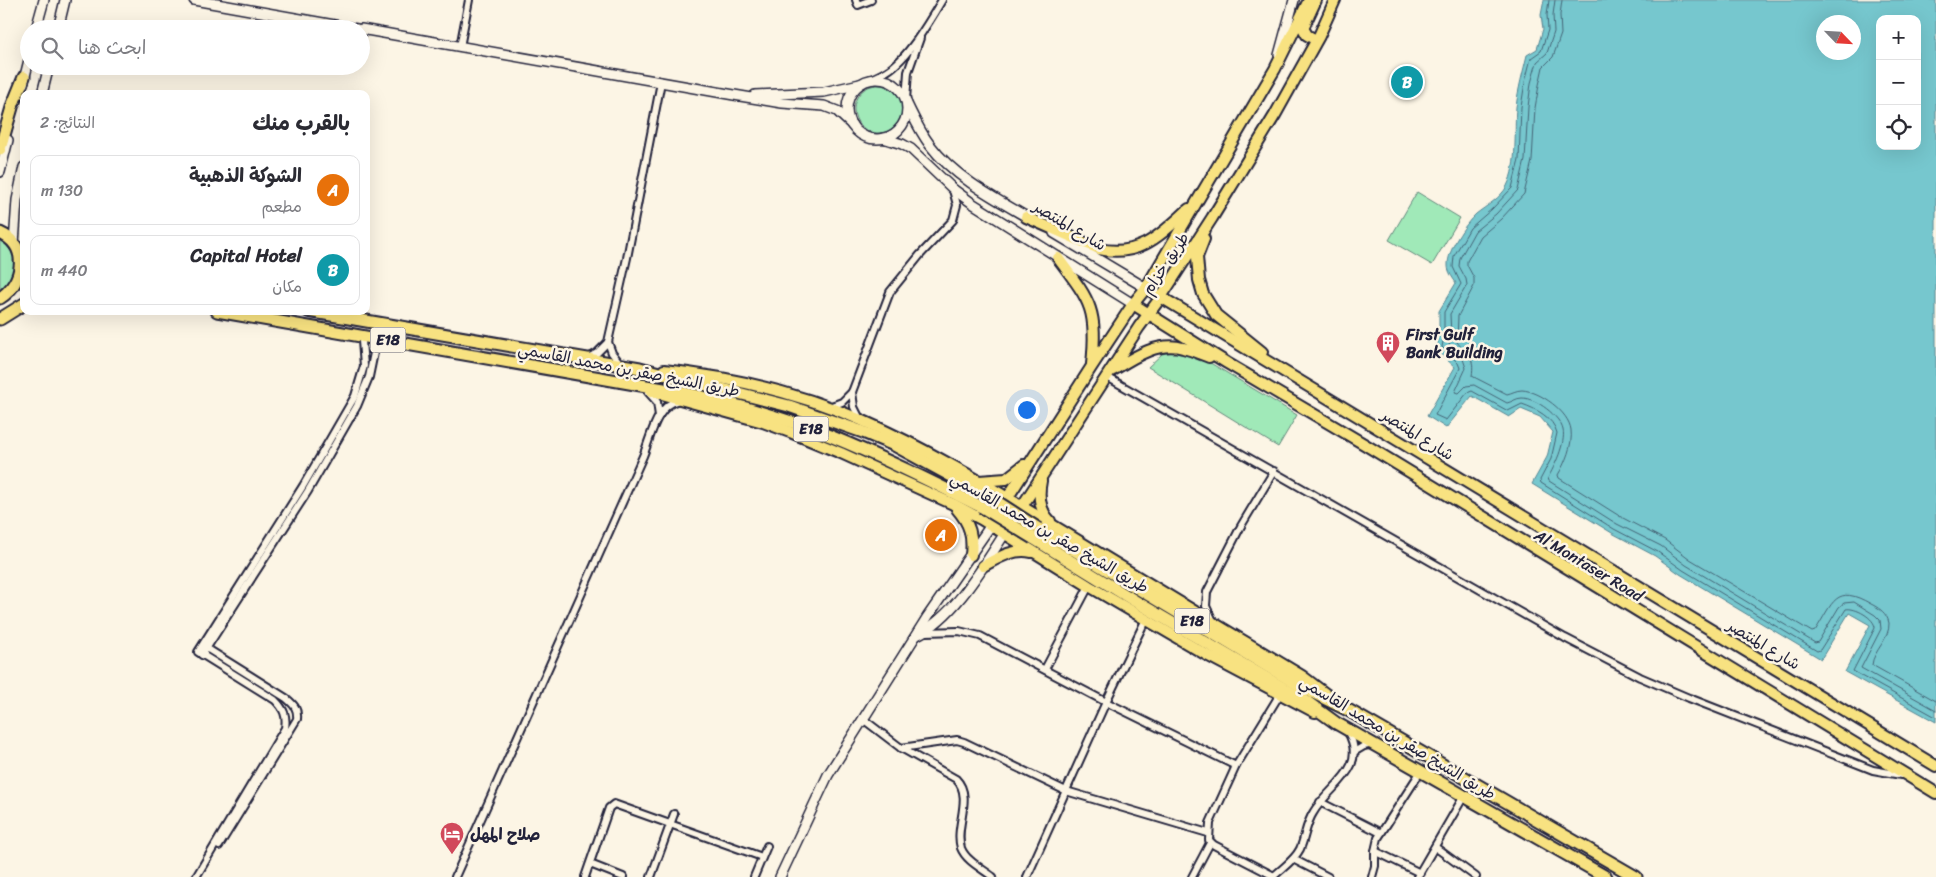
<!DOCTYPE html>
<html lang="ar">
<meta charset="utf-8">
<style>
:root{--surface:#fff;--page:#f2f2f3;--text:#2b2b33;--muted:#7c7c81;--line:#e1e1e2;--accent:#db2777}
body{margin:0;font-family:Sriracha,"Playpen Sans Arabic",sans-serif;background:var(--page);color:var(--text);direction:rtl}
.controls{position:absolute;right:15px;top:15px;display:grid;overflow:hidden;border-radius:10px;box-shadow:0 5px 20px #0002}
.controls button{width:45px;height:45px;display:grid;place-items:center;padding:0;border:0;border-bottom:1px solid var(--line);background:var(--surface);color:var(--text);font:25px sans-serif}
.compass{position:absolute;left:1816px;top:15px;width:45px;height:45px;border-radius:50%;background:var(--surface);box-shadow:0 5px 20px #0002;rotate:115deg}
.you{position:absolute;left:1026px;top:409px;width:18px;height:18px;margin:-12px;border:4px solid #fff;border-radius:50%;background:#1a73e8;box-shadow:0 0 0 8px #1a73e833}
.badge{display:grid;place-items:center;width:32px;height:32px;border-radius:50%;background:var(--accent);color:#fff;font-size:16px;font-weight:700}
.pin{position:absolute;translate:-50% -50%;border:2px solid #fff;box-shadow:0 1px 5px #0006}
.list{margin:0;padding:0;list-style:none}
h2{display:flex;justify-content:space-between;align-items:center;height:65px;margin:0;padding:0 20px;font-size:21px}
h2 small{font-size:16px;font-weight:400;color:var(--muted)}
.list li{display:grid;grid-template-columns:32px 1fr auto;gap:15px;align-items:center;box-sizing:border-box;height:70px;margin:0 10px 10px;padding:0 10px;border:1px solid var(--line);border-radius:10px}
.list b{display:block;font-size:19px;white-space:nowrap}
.list p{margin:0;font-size:16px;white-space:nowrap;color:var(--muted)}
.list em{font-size:16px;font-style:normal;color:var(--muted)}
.icon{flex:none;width:28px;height:28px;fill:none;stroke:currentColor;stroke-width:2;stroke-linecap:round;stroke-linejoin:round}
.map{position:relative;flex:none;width:1936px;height:877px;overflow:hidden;direction:ltr}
.search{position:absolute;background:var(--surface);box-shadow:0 5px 20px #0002;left:20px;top:20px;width:350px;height:55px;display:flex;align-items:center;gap:12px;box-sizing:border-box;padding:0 18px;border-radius:28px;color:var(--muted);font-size:19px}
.panel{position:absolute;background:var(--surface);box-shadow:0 5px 20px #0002;left:20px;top:90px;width:350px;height:225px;border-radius:10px;direction:rtl}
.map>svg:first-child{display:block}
</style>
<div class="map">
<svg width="1936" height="877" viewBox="0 0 1936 877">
<rect width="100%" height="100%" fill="#fcf5e5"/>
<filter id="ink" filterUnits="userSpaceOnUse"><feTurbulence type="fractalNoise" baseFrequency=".02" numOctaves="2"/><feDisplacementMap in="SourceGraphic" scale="10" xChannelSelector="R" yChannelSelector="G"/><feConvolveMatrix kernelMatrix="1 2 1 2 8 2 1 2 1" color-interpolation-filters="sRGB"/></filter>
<g filter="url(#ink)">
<!-- green -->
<g fill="#a0e9b8" stroke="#61867a">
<circle cx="878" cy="109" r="24"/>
<path d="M1417,192L1460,218L1432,265L1389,240Z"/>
<path d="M0,239C11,248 21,263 13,277C10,283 4,288 0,292Z"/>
<path d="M1179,350L1197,355L1297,415L1278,447L1148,367L1162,354Z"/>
</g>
<!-- water -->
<path fill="#76c7ce" stroke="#548593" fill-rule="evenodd" d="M1544,0H1936V722L1845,672L1870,625L1849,613L1821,659L1680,574L1655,556L1612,533L1532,484L1547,457L1553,432L1540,417L1521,409L1509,417L1472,396L1446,428L1427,416L1455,367L1436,350L1439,336V311L1456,283C1453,278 1448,272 1448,266C1447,251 1465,224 1476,214C1486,206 1501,198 1507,186C1518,164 1514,131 1516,107C1518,89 1523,72 1527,55L1537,49L1543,29L1541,15ZM1880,19H1917V146H1880ZM1824,22H1854V52H1824Z"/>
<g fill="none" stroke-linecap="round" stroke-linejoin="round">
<!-- shore -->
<g stroke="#446476" stroke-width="1">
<path d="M1549,0L1547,15L1548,30L1541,51L1531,58L1525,82L1521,107L1519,160L1512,188L1492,209L1470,228L1454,256L1453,267L1461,284L1444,312V336L1442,347L1458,363L1460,368L1435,415L1446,420L1467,393L1472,391L1508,411L1522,404C1536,409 1553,417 1557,433L1551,459L1540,480L1541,483L1614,529L1658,552L1683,570L1817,651L1820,650L1846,609C1855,607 1875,618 1875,628L1853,671L1936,717"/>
<path d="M1555,0L1553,15L1554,32L1547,53L1537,62L1531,83L1528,107L1525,160L1518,190L1496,214L1475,231L1460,258L1459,266L1466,279L1467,285L1450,314L1451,336L1449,345L1463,359L1466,368L1455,392L1459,393L1466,386L1474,385L1507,403C1512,402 1516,398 1522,398C1536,398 1560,416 1563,430C1566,443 1554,467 1548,478L1549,481L1617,524L1661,546L1686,565L1815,643L1818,642L1839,607L1844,603L1854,602L1875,615L1880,620L1881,629L1861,668L1936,710"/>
<path d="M1562,0L1560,15L1561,34L1553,57L1543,67L1539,85L1535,108L1532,161L1524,194L1501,219L1481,236L1467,261V265L1474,278V286L1458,316L1457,342C1468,356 1475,356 1472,376L1507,394C1512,393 1516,390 1522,390C1540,391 1569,412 1571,430C1573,445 1565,463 1558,475L1559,478L1621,517L1665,540L1690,559L1812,632L1815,631C1833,603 1835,583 1871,604C1879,608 1887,613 1889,623C1890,639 1873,651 1872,665L1936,701"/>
</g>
<defs>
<g id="street">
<path d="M856,0L858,5L871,0"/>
<path d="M460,47L469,0"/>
<path d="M869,80C875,77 881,75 887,71C908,58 929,22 942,0"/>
<path d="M906,100L908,72L920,38"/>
<path d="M608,342L612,353L620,363"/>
<path d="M588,358L597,353L608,342L627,258L661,82"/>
<path d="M1107,377L1565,638L1640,677L1689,698L1873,770L1901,775"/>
<path d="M648,392L657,402L659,416"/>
<path d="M852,392L854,407L860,419"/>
<path d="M829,407L842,402L852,392L890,292L920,255L953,220L957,205L953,190"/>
<path d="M1213,621L1206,606L1207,592L1241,526L1274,471"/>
<path d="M925,632L959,631L980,636L1106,702L1236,766"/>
<path d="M203,646L286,698C294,705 298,708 297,719L219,846"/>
<path d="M202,655L308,491L357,406L369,377L376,343"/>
<path d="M1045,669L1089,586"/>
<path d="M863,719L901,748L956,779C974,797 954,826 961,848C966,861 983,869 993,877"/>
<path d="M901,748L957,740L964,742L1066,791L1208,833"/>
<path d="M1354,752L1364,746L1373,744"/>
<path d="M1320,802L1381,833"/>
<path d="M1435,847L1476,877"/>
<path d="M1375,851L1420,873"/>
<path d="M1293,859L1328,877"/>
<path d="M590,864L623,877"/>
<path d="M1274,876L1214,845L1209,840L1210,823L1236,766L1280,694"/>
<path d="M196,877L285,728C287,716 284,709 275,700L198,652L303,486L355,396L364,366L362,341"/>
<path d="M455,877L643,456C651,437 656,405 679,400"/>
<path d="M585,877L609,808L614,804L762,857"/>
<path d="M651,877L674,814"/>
<path d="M754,877L767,846"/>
<path d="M1027,877L1106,702L1146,619"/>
<path d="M1192,877L1210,843"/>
<path d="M1273,877C1282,868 1294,861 1300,849C1305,838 1306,824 1313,813C1328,786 1369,770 1348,732"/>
<path d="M1372,877L1375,866V851L1378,838L1421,771"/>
<path d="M1417,877L1464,796"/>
</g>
<g id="secondary">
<path d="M194,0L357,29"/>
<path d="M36,29L44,0"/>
<path d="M58,29L65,0"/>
<path d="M361,29L734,95L782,103L824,106L837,111L852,125"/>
<path d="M1279,55L1294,0"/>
<circle cx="877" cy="109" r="30"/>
<path d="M23,84L29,60"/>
<path d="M42,94L49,66"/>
<path d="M755,95L824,92L860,84"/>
<path d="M907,104C914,118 920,132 930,145C955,178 996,199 1032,220"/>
<path d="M883,138L902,144L911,149L953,189L972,203L1133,304"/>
<path d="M0,172L8,140"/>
<path d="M1054,233L1146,288"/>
<path d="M14,244L17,200L24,167"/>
<path d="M917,635C954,617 983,567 1005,533"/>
<path d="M780,877L828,775L928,616L991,525"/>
</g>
<g id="primary">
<path d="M1316,0L1303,28L1307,35L1316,40"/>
<path d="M1026,217L1099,249C1140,258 1161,234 1189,209"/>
<path d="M1204,239L1197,257L1199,280L1203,294L1216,315L1262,352"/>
<path d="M1058,258C1090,301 1098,309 1092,364"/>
<path d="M1146,288L1936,766"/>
<path d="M1133,304L1227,363L1364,444L1936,793"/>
<path d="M664,370C730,377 800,393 861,420C935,452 1004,496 1072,537C1149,584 1225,630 1302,676L1331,698"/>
<path d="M1113,370C1134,357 1158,341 1183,348C1192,350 1201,354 1209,357"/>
<path d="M651,391L763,422L790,432L841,453L953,504L981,519L1089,586L1205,654L1315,712"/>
<path d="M979,481L1006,479L1024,465"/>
<path d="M1041,481C1038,496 1039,510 1050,521"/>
<path d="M957,509C970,524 973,536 971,555"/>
<path d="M1019,511L1139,327L1161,297L1212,218L1275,115L1319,36L1335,0"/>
<path d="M992,522L1092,366L1133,304L1146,288L1275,69L1309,0"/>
<path d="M983,566C998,558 1014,548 1031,552"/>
</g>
<g id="highway">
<path d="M0,149L13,104L24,77"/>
<path d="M0,233C30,246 24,283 0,298"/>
<path d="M217,311L675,391C728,402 780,416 830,436C882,457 932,482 982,507"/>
<path d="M308,311L640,368L789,406L863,432L894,445L988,496"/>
<path d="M0,319L24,304"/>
<path d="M1039,529L1302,687L1348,710L1636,877"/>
<path d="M1033,538L1135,601L1307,702L1336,723L1606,877"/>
</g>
</defs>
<!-- street casing -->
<use href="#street" stroke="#22223b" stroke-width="10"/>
<!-- secondary casing -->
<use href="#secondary" stroke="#22223b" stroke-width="12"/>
<!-- primary casing -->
<use href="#primary" stroke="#22223b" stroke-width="14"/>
<!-- highway casing -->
<use href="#highway" stroke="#22223b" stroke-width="15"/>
<!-- street -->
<use href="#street" stroke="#fcf5e5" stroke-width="6"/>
<!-- secondary -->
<use href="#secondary" stroke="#fcf5e5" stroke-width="9"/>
<!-- primary -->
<use href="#primary" stroke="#f8e281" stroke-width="10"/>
<!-- highway -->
<use href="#highway" stroke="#f8e281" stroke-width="11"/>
<defs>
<g id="highway-bridge">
<path d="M988,496L1039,529"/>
<path d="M982,507L1033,538"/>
</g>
</defs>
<!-- highway-bridge casing -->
<use href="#highway-bridge" stroke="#22223b" stroke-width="15" stroke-linecap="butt"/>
<!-- highway-bridge -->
<use href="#highway-bridge" stroke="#f8e281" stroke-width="11"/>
</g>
</g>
<!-- icons -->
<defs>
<symbol id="building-pin" viewBox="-11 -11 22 30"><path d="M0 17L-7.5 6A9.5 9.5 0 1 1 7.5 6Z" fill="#d1495b" stroke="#fcf5e5"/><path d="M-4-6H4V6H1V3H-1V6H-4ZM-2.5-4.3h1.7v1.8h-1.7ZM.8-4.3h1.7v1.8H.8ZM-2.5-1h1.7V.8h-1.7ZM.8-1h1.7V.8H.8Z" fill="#fff"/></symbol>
<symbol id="hotel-pin" viewBox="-11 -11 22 30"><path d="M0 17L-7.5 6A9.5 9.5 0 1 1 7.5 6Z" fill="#d1495b" stroke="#fcf5e5"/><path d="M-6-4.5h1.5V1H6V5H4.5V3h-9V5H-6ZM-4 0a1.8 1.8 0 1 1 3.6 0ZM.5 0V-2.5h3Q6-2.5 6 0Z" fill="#fff"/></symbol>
</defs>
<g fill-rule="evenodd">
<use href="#building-pin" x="1374" y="329" width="28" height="38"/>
<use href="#hotel-pin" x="438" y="820" width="28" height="38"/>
</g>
<g text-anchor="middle" stroke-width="5" stroke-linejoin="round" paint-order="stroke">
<!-- shield labels -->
<g fill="#fcf5e5" stroke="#63616e" stroke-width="1">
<rect x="370.5" y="327.5" width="35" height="25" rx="4"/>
<rect x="793.5" y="416.5" width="35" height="25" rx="4"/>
<rect x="1174.5" y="608.5" width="35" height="25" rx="4"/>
</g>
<g font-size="15" font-weight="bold" fill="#22223b">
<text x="388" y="345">E18</text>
<text x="811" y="434">E18</text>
<text x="1192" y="626">E18</text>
</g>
<!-- street labels -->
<g font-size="16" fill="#22223b" stroke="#fcf5e5">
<text transform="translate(1070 225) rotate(31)" y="6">شارع المنتصر</text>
<text transform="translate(1165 263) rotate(-56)" y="6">طريق خزام</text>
<text transform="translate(629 369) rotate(11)" y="6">طريق الشيخ صقر بن محمد القاسمي</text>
<text transform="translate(1418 434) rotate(32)" y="6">شارع المنتصر</text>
<text transform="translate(1050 532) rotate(30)" y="6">طريق الشيخ صقر بن محمد القاسمي</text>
<text transform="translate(1589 565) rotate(31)" y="6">Al Montaser Road</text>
<text transform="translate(1764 644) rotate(31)" y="6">شارع المنتصر</text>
<text transform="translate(1398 737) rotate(31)" y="6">طريق الشيخ صقر بن محمد القاسمي</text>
</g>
<!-- poi labels -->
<g font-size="16" font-weight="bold" fill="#22223b" stroke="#fcf5e5" text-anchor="start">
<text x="1406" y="340">First Gulf<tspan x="1406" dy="18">Bank Building</tspan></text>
<text x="470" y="840">صلاح المهل</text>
</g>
</g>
</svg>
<div class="controls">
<button>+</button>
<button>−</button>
<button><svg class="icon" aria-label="locate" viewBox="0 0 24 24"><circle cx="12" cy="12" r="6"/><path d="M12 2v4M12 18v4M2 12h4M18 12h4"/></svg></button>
</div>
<svg class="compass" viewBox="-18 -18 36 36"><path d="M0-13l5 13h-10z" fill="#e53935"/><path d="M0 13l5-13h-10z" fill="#7c7c81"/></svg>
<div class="you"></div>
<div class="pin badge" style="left:941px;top:535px;background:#e8710a">A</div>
<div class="pin badge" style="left:1407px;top:82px;background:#0f9aa8">B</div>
<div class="search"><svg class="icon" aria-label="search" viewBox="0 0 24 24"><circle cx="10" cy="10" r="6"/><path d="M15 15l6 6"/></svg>ابحث هنا</div>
<section class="panel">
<h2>بالقرب منك<small>النتائج: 2</small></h2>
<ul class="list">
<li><span class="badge" style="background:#e8710a">A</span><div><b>الشوكة الذهبية</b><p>مطعم</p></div><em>130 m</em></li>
<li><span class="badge" style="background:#0f9aa8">B</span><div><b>Capital Hotel</b><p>مكان</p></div><em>440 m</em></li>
</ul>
</section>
</div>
